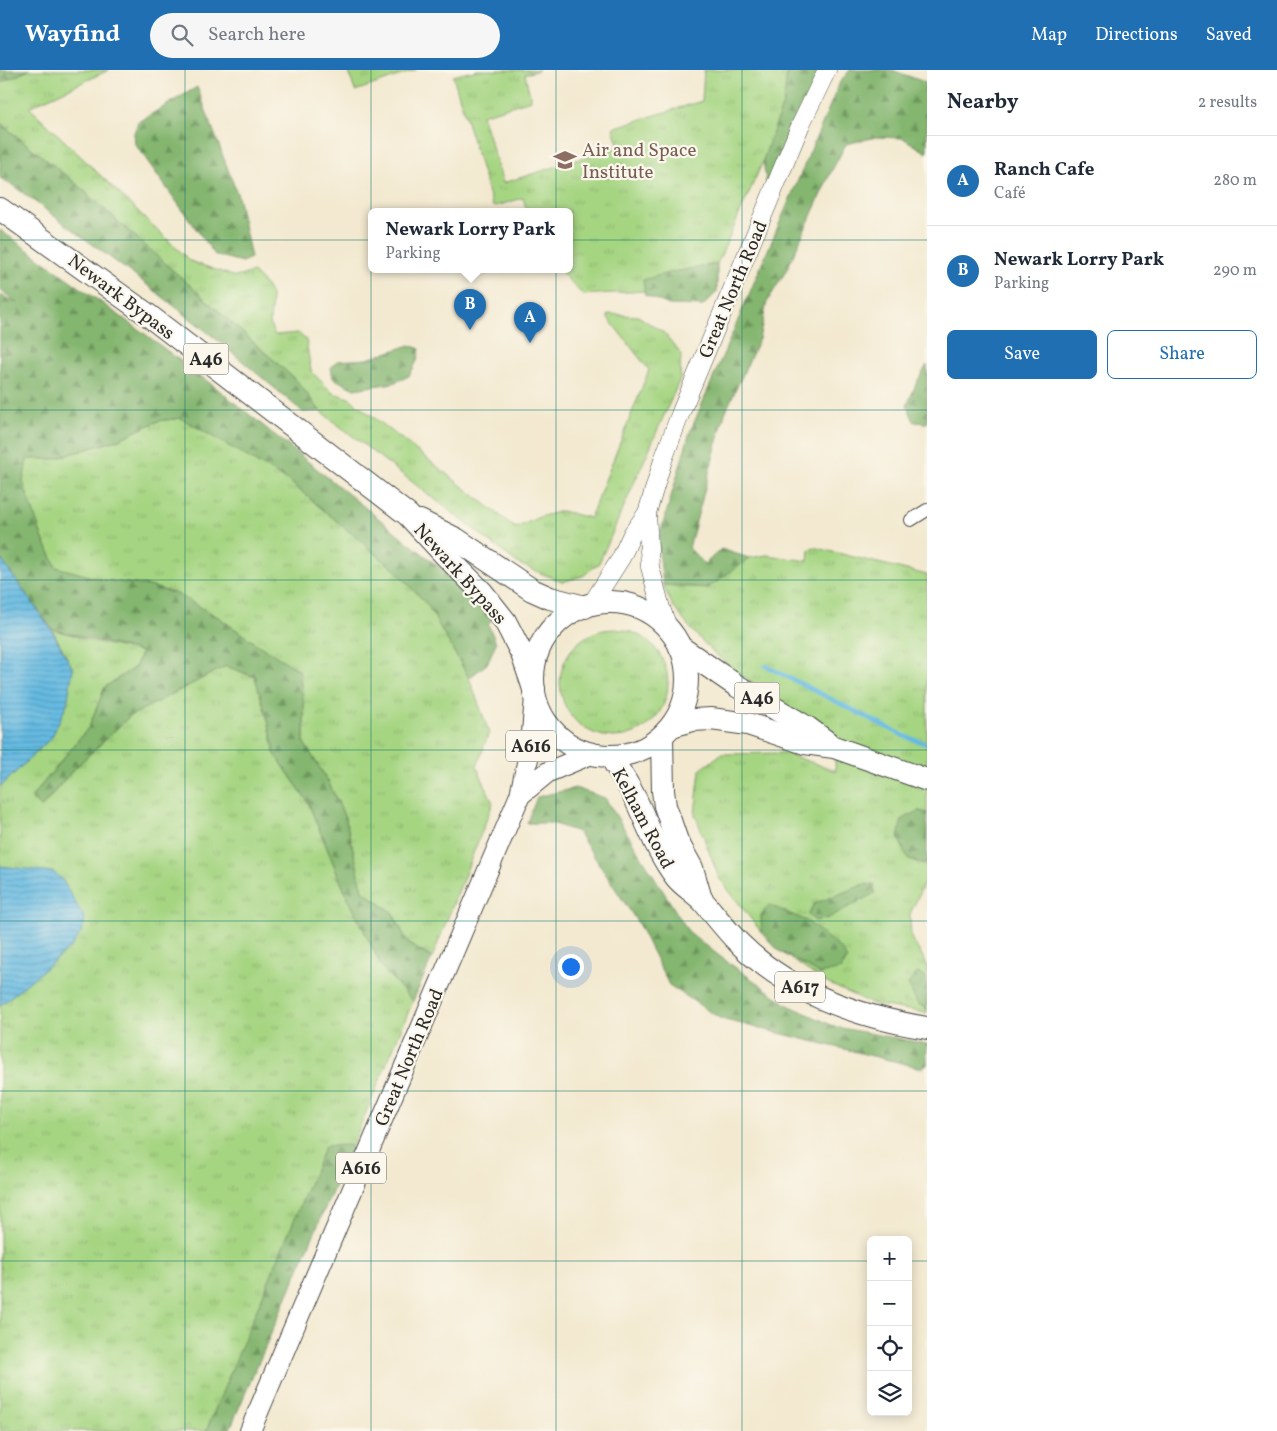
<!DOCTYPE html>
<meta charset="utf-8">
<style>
:root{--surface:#fff;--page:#f6f6f7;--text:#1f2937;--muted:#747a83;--line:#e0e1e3;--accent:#1f6fb2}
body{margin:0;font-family:Vollkorn,serif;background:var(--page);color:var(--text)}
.controls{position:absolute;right:15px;bottom:15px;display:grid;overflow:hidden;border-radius:8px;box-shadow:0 2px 12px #0003}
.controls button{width:45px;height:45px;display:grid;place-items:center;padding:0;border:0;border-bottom:1px solid var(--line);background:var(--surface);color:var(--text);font:25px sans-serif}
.you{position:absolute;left:570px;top:896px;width:18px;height:18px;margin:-12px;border:4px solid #fff;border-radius:50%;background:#1a73e8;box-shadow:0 0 0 8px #1a73e833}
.badge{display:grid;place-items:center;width:32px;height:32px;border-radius:50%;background:var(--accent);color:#fff;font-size:16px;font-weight:700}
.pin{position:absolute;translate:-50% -41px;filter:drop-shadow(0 1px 2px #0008)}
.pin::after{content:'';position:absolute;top:26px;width:18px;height:15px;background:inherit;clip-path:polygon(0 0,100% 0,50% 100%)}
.popup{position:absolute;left:368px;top:138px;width:205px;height:65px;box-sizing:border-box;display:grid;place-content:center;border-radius:8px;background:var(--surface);filter:drop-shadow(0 1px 4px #0005);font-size:16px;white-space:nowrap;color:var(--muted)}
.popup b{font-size:19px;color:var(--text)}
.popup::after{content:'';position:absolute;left:50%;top:100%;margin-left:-10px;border:10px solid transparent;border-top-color:var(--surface)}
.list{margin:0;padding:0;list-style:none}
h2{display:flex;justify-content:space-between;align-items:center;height:65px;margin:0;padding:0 20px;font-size:21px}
h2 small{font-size:16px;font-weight:400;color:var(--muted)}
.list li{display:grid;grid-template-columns:32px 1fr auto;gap:15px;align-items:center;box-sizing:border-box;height:90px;padding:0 20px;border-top:1px solid var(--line)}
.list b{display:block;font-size:19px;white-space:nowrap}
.list p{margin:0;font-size:16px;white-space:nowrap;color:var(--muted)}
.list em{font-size:16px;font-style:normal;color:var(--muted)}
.actions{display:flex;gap:10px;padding:15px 20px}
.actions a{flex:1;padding:11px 0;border:1px solid var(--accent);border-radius:8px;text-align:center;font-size:18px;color:var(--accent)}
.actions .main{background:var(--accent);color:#fff}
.icon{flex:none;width:28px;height:28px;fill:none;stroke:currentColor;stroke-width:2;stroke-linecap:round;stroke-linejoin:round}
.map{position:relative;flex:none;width:927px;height:1361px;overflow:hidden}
header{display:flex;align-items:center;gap:30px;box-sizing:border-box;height:70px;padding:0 25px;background:var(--accent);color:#fff}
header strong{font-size:24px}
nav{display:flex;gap:28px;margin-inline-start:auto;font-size:18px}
.search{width:350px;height:45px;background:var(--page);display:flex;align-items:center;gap:12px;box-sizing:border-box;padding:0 18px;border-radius:28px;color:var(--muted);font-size:19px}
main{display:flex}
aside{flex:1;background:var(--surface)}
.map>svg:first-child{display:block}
</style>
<header>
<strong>Wayfind</strong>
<div class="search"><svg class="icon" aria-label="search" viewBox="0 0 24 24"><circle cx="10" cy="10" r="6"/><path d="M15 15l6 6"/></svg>Search here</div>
<nav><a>Map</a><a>Directions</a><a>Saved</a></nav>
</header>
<main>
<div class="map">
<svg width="927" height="1361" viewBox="0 0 927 1361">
<defs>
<pattern id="grass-tufts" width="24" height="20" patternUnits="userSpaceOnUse" patternTransform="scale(1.25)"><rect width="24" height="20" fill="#a6d582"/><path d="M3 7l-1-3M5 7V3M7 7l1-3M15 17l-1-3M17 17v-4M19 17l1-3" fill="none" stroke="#8fb770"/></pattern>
<pattern id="forest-firs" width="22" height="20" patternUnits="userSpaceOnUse" patternTransform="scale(1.25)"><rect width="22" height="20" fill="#84b670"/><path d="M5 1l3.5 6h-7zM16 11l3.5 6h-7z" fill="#6c945c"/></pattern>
<pattern id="water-rules" width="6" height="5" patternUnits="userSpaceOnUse" patternTransform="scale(1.25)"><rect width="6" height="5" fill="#65bae2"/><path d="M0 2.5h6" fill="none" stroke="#5397b7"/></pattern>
</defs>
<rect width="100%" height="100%" fill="#fbf7ec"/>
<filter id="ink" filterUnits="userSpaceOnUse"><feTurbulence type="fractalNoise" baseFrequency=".02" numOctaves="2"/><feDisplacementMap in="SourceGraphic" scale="10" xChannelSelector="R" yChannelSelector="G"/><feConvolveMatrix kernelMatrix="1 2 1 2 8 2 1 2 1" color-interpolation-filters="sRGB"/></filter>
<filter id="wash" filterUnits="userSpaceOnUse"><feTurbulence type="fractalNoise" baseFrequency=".0096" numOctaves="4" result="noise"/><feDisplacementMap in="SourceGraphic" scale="20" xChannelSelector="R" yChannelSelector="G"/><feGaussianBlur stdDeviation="1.12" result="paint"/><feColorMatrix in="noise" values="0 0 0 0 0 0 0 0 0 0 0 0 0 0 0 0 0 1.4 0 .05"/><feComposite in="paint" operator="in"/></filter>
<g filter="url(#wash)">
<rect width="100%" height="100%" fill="#f3e9d0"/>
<!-- grass -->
<g fill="url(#grass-tufts)" stroke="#688056">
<path d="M29,0H109L29,37L190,191L236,207L253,202C260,209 268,216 271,226C274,241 265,250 275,265L298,263L306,270L311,301L333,323L349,328L516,458L539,447L562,441L590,448L649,300L608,248V244L638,246L664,263L681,284L680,309L599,493L583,506L562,512L519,494L320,341L298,312L74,112L0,53V13Z"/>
<path d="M348,0H416L355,21Z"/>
<path d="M478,0H539L525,4L531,30L482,45L503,113L619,77L613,58L702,31L704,0H804L717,194L668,203L644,221L583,225L558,199H569V141H527L523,128L493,137L453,6Z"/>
<path d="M181,348L289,411L395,500L427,534L469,608L489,662L477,697L493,733L432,888L408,873L392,842L363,821L346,750L328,711L304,673V635L255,573L218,547L177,524L149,516L103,510L56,497L41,465L23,412L27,388L54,389L117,370L158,351Z"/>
<path d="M813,477L927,505V743L919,741L909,790L927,794V807L910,844L911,868L927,894V908L917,903V933L927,939V943L872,934L823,911L778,880L820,904L761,845L762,863L719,808L695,744L700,700L721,684L785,683L836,701L831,661C771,628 716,595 675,539C670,532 667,523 663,515L708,518L749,488L767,485L808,491L809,480Z"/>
<path d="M52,559L92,571L142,582L135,597L105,617L89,657L31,728L42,737L72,701L130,646L226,596L255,607L269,654L275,684L308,732L346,824L383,899L413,931L352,1076L347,1075L206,1361H0V717L52,667L73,599Z"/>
<circle cx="614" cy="613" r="54"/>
</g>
<!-- forest -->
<g fill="url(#forest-firs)" stroke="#58704e">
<path d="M0,0H29L0,13Z"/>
<path d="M787,0H822L772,110L766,112L763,90L784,31Z"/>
<path d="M850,0H892L927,13V83L903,68L876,67L846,74L830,104L787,199L767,232L759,269L725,343L689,478L705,494L721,479L749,488L708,518L663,515L658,471L690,362L840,12Z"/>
<path d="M197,17L238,126L251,188L242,192L215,185L135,74L134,63L138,52Z"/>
<path d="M0,53L74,112L298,312L320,341L303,342L216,269L150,217L11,114L0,108Z"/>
<path d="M0,160L145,264L215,317L464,517L492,551L488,554L496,573L487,594L469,608L427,534L395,500L289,411L181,348L158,351L117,370L54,389H27L23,412L41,464L56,497L103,510L149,516L177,524L218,547L255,573L299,600L304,635V673L328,711L346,750L363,821L392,842L408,873L432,888L413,931L383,899L346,824L308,732L275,684L269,654L255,607L226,596L130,646L72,701L41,737L31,728L89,657L105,617L135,597L142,582L52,559L0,488V225L18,233L0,220Z"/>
<path d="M717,194V222L703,236L669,235L645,225L643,210L668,203Z"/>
<path d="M410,275L420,279L417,291L409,306L393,313L354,319L333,308L331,298L337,291L367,289Z"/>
<path d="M927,295V353L914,352L907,335L917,312Z"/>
<path d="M575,718L605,728L688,861L718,885L788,935L836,957L927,974V995L922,998L721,949L669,915L638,853L578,762L551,753H527L537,727Z"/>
<path d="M919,741L927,743V794L909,790L898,768L902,749Z"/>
<path d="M865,814L874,815L875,823L828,848L815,851L808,845L814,834Z"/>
<path d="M769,835L807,851L842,880L847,889L841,899L820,904L778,880L762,863L761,845Z"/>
<path d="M917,903L927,908V939L917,933L908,914Z"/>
<path d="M347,1075L352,1076L229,1361H206L325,1076Z"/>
</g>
<!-- water -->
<g fill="url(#water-rules)" stroke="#487286">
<path d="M0,488L51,559L73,599L67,634L52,667L0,717Z"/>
<path d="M0,796L53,802L62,809L85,849L82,861L71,877L0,936Z"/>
</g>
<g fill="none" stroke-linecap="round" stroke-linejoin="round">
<!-- stream -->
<path stroke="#65bae2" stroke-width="4.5" d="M766,596L904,666L927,674"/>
</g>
</g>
<g filter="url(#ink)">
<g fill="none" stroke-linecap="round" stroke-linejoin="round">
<defs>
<path id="street" d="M911,450L927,440"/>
<g id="secondary">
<path d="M591,535L621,488L632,464L647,443"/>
<path d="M669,560L661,538L650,497L647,443L663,390L681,342L801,54L827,0"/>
</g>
<g id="primary">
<path d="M520,725L548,702L591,684"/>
<path d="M250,1361L520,725L531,675L535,627"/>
</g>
<g id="highway">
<path d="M0,139L148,245L408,445L446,486L482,522L505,551L522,584L534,619"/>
<path d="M420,451L456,469L532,520L550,528L585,537"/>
<circle cx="610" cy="609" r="77"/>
<path d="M680,577L737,616L808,658L827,672"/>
<path d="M672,656L693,650L711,649L748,654L805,673L834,677L927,710"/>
<path d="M662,667L663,721L665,736L677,771L692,798L701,829"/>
<path d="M611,687C619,701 629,715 636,730C648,755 658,784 676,807C683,816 694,822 702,830C714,844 726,860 739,873C789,923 859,947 927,958"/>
</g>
</defs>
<!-- street casing -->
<use href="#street" stroke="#494844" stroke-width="14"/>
<!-- secondary casing -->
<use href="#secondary" stroke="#494844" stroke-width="19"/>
<!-- primary casing -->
<use href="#primary" stroke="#494844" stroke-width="22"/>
<!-- highway casing -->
<use href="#highway" stroke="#494844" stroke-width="24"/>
<!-- street -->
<use href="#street" stroke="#fff" stroke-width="12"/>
<!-- secondary -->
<use href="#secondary" stroke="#fff" stroke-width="18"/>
<!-- primary -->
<use href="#primary" stroke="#fff" stroke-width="20"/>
<!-- highway -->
<use href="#highway" stroke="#fff" stroke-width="22"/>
</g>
</g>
<!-- grid -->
<path fill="none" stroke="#0f766e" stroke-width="1" stroke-opacity="0.55" d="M185,0V1361M371,0V1361M556,0V1361M742,0V1361M0,170H927M0,340H927M0,510H927M0,680H927M0,851H927M0,1021H927M0,1191H871M908,1191H927"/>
<!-- icons -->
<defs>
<symbol id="university-bare" viewBox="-9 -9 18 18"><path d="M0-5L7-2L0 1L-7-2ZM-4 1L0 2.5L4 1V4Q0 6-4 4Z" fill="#8d6e63" stroke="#fbf7ec" stroke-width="2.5" paint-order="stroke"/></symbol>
</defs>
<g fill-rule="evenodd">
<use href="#university-bare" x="549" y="74" width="32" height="32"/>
</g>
<g text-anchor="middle" stroke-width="4.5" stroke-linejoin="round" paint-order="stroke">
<!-- shield labels -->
<g fill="#fbf7ec" stroke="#696865" stroke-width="1">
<rect x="183.5" y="273.5" width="45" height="31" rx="4"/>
<rect x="734.5" y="612.5" width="45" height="31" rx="4"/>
<rect x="506" y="660.5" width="50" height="31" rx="4"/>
<rect x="775" y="901.5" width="50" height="31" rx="4"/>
<rect x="336" y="1082.5" width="50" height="31" rx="4"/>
</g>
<g font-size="18" font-weight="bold" fill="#2b2b2b">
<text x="206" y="295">A46</text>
<text x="757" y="634">A46</text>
<text x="531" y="682">A616</text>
<text x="800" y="923">A617</text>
<text x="361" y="1104">A616</text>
</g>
<!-- education labels -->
<g font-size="19" fill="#785e54" stroke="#fbf7ec" text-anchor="start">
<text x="582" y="86">Air and Space<tspan x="582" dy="22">Institute</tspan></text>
</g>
<!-- street labels -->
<g font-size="19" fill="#2b2b2b" stroke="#fbf7ec">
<text transform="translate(732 219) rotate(-67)" y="7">Great North Road</text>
<text transform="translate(122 226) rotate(37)" y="7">Newark Bypass</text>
<text transform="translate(461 503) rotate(48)" y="7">Newark Bypass</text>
<text transform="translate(644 748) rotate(62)" y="7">Kelham Road</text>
<text transform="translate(408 987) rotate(-67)" y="7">Great North Road</text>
</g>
</g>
</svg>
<div class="controls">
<button>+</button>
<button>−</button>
<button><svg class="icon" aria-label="locate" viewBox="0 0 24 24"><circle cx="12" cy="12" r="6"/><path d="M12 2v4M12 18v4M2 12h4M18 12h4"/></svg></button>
<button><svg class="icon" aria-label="layers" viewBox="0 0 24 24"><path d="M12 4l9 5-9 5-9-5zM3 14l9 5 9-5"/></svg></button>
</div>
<div class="you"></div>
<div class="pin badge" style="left:530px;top:273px">A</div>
<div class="pin badge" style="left:470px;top:260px">B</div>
<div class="popup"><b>Newark Lorry Park</b>Parking</div>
</div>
<aside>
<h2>Nearby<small>2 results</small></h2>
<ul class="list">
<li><span class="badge">A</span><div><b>Ranch Cafe</b><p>Café</p></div><em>280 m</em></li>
<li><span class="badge">B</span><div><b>Newark Lorry Park</b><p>Parking</p></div><em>290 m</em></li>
</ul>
<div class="actions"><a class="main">Save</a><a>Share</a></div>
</aside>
</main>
